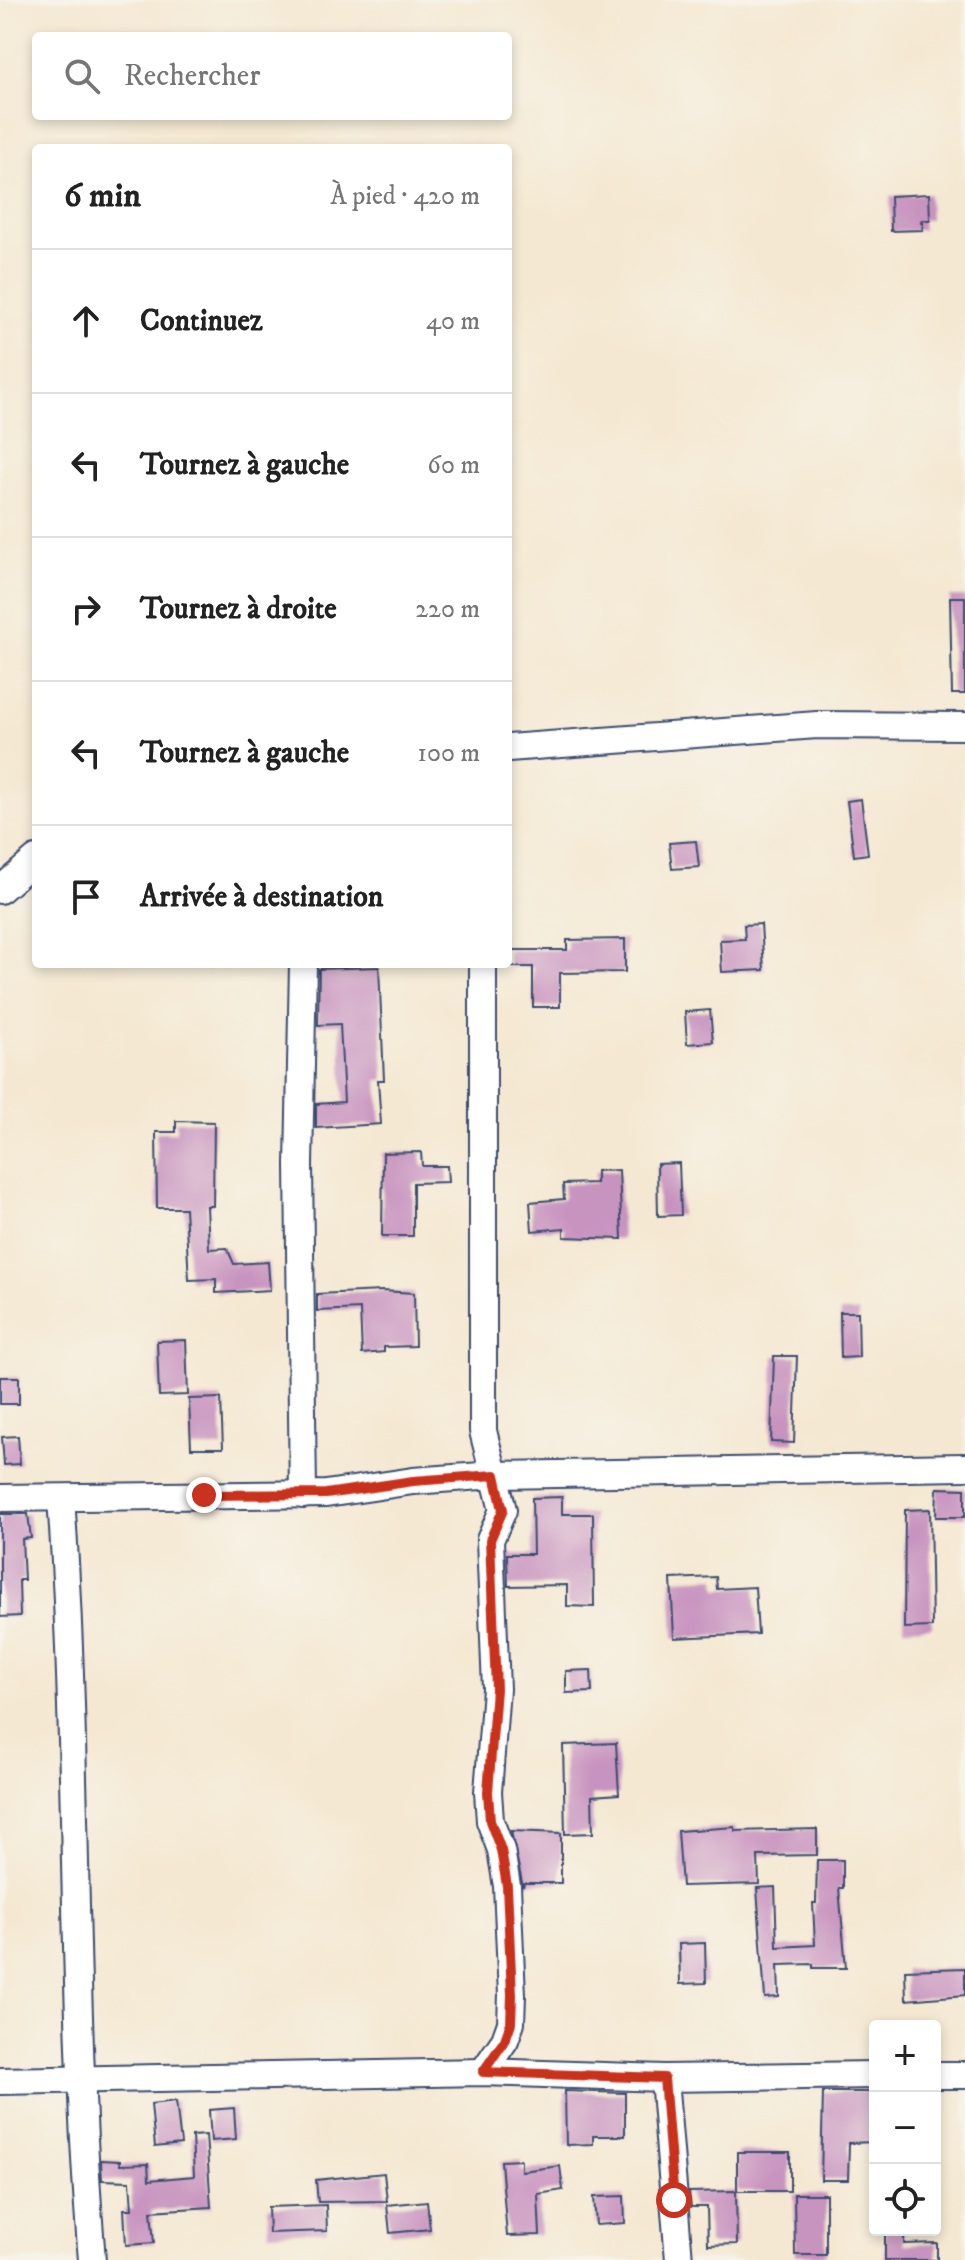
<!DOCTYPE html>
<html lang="fr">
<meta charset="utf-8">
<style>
:root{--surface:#fff;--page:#f6f6f6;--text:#222;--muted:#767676;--line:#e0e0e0}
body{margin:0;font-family:"IM FELL DW Pica",serif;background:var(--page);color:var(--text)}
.controls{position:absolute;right:24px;bottom:24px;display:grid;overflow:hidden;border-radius:8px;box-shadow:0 4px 12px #0003}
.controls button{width:72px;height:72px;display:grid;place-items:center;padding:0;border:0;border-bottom:2px solid var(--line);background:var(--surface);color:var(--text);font:40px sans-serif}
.stop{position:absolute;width:24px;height:24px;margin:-18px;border:6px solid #c8321e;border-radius:50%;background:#fff}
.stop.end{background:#c8321e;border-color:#fff;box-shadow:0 2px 8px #0008}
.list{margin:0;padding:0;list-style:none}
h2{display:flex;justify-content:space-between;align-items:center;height:104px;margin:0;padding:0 32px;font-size:34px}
h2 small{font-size:26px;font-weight:400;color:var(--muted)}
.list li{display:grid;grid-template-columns:52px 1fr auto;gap:24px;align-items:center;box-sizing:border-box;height:144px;padding:0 32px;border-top:2px solid var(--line)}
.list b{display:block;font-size:30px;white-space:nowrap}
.list em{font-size:26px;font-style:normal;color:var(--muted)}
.icon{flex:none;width:44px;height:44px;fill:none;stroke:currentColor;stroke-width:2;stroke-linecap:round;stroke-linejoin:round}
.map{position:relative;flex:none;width:965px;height:2260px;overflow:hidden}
.search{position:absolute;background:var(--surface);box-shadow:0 4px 12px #0003;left:32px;top:32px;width:480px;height:88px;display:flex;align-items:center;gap:20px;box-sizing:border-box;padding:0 28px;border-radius:8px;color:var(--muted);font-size:30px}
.panel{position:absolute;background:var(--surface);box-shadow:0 4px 12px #0003;left:32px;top:144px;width:480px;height:824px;border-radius:8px}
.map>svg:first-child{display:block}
</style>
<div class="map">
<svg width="965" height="2260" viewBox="0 0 965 2260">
<rect width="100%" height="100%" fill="#f7f3e8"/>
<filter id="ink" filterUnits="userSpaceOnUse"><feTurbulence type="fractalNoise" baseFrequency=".0125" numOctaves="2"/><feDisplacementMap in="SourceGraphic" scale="16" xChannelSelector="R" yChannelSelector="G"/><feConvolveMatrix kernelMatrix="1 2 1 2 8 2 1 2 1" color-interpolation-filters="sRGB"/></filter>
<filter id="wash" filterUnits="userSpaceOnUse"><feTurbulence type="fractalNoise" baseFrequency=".006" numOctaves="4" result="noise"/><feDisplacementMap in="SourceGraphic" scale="32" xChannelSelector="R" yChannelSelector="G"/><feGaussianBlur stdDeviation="1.8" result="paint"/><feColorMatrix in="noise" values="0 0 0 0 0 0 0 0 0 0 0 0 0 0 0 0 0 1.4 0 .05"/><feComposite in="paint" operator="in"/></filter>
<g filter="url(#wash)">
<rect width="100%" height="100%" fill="#f4e8d2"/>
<g id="blocks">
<!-- building -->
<g fill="#c793bf">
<path d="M929,194L930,220H922L923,230L891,231L890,196Z"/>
<path d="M950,597H965V694H952Z"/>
<path d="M861,799L868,854L854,856L847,801Z"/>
<path d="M696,841L699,867L672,869L669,843Z"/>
<path d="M761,924L764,970L722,972L720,940L745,939L744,925Z"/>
<path d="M625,939V972L560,973V1007H533V967H508V950H567V940Z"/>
<path d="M379,967L384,1080H378L381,1124L316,1128V1104L344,1102L340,1024L318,1025L319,969Z"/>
<path d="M710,1010L713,1042L687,1044L685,1012Z"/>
<path d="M176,1121L214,1122L213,1206H207L209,1249L227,1248L234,1264L268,1262L270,1290L216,1293V1279L189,1280L185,1208H157L156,1132H176Z"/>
<path d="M421,1152L422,1166H447L448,1182L413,1183V1236H382L383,1153Z"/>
<path d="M679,1163L681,1215L658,1216L657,1164Z"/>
<path d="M619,1170L622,1239L564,1237V1228L532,1231L530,1202L564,1199L563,1184L596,1183V1171Z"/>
<path d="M382,1291L414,1293L415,1346L384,1347V1352L362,1354L360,1309L317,1311V1294Z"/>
<path d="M840,1312H858L859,1357L841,1358Z"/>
<path d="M186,1340L188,1395L159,1396L157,1341Z"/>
<path d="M774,1356H797L794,1443L771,1442Z"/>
<rect x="0" y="1377" width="19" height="27"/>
<path d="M221,1398L223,1448H191L189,1399Z"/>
<path d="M18,1436L20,1464L4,1465L2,1437Z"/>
<path d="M937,1488L965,1489V1517H936Z"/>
<path d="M562,1497V1514H593L594,1607L567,1606V1585L508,1586L507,1554H533L532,1498Z"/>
<path d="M930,1509L932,1627L904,1628L905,1510Z"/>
<path d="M0,1514H28L31,1538L22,1539L24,1580H19L20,1616L0,1617Z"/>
<path d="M716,1577L717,1589L755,1587L758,1634L674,1638L671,1579Z"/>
<path d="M591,1670L592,1692L566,1693V1671Z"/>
<path d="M616,1743L619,1794L592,1796L593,1833L565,1834L563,1745Z"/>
<path d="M735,1827L736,1831L817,1829V1855L758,1856L759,1884L682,1886L678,1831Z"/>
<path d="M511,1831L561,1833V1883H524L523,1887Z"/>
<path d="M817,1860H843V1888H839L846,1968H813V1964L778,1965L779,1997L765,1998L757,1888L775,1887L777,1947L815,1945L813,1903H816Z"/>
<path d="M705,1943L706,1983L680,1984L679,1944Z"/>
<path d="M965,1968V1995L906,2000L905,1970Z"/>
<path d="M565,2091L625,2093V2136H593V2144L566,2145Z"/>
<path d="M823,2092H875V2142L849,2143L848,2180H821Z"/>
<path d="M176,2101L181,2144L155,2147L151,2104Z"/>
<path d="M234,2108L236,2139L211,2141L209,2110Z"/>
<path d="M206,2135L211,2207L151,2211L154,2243L126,2245L124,2209H132L130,2181L102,2180L101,2160L120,2161V2165L148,2164L149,2180L194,2176L192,2136Z"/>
<rect x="737" y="2152" width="53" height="39"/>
<path d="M521,2160V2171L560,2166L563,2190L538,2194L540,2235L507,2236L501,2161Z"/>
<path d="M384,2173L387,2201L318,2202L316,2180Z"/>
<path d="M736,2191L737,2244L708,2245L707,2207H691L689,2192Z"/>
<path d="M794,2194H826V2255H795Z"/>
<path d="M624,2196L625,2223L596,2225L594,2197Z"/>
<path d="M427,2201L430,2229L390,2233L387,2205Z"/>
<path d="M326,2205L327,2231L269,2233L268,2207Z"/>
<path d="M885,2230H904V2244L937,2243V2260H885Z"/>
</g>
</g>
</g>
<g filter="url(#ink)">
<use href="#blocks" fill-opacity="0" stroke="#3c4b6f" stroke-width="2"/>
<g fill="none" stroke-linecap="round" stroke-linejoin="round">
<defs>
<g id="minor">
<path d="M508,748L817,725L965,726"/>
<path d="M0,890L36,859"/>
<path d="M303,964L299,1165L303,1495"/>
<path d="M483,964V1431L503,1510L490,1540L496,1689L488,1792L490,1821L501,1850L507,1886L512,1995L511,2023L505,2040L483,2072"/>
<path d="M0,1498L326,1494L413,1481L495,1475L965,1467"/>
<path d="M61,1498C79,1752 71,2006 92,2260"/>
<path d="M935,2075H965"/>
<path d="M664,2078L679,2260"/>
<path d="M0,2081L483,2072L664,2078L875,2075"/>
</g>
</defs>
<!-- minor casing -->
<use href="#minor" stroke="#3c4b6f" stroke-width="30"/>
<!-- minor -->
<use href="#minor" stroke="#fff" stroke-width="26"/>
</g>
</g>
<g fill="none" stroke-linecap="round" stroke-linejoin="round" filter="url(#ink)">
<!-- route -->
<path stroke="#c8321e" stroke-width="10" d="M204,1495L326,1494L413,1481L495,1475L503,1510L490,1540L496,1689L488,1792L490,1821L501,1850L507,1886L512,1995L511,2023L505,2040L483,2072L664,2078L674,2200"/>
</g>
</svg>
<div class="controls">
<button>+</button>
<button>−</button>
<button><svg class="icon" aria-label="locate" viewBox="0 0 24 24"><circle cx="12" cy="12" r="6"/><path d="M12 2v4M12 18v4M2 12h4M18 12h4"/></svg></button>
</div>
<div class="stop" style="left:674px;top:2200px"></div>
<div class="stop end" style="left:204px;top:1495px"></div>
<div class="search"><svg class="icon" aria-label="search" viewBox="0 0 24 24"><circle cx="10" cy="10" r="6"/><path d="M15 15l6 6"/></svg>Rechercher</div>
<section class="panel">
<h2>6 min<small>À pied · 420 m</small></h2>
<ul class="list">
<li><svg class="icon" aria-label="ahead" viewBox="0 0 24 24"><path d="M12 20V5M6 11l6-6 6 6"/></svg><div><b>Continuez</b></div><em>40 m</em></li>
<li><svg class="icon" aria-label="left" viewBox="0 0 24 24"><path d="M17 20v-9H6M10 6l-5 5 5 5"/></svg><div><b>Tournez à gauche</b></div><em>60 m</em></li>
<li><svg class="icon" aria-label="right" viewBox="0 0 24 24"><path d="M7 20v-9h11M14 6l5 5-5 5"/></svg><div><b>Tournez à droite</b></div><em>220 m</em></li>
<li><svg class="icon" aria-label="left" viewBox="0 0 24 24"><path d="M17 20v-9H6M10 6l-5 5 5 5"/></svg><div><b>Tournez à gauche</b></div><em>100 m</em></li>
<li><svg class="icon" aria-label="arrive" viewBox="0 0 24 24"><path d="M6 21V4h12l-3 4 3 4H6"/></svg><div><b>Arrivée à destination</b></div></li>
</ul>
</section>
</div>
